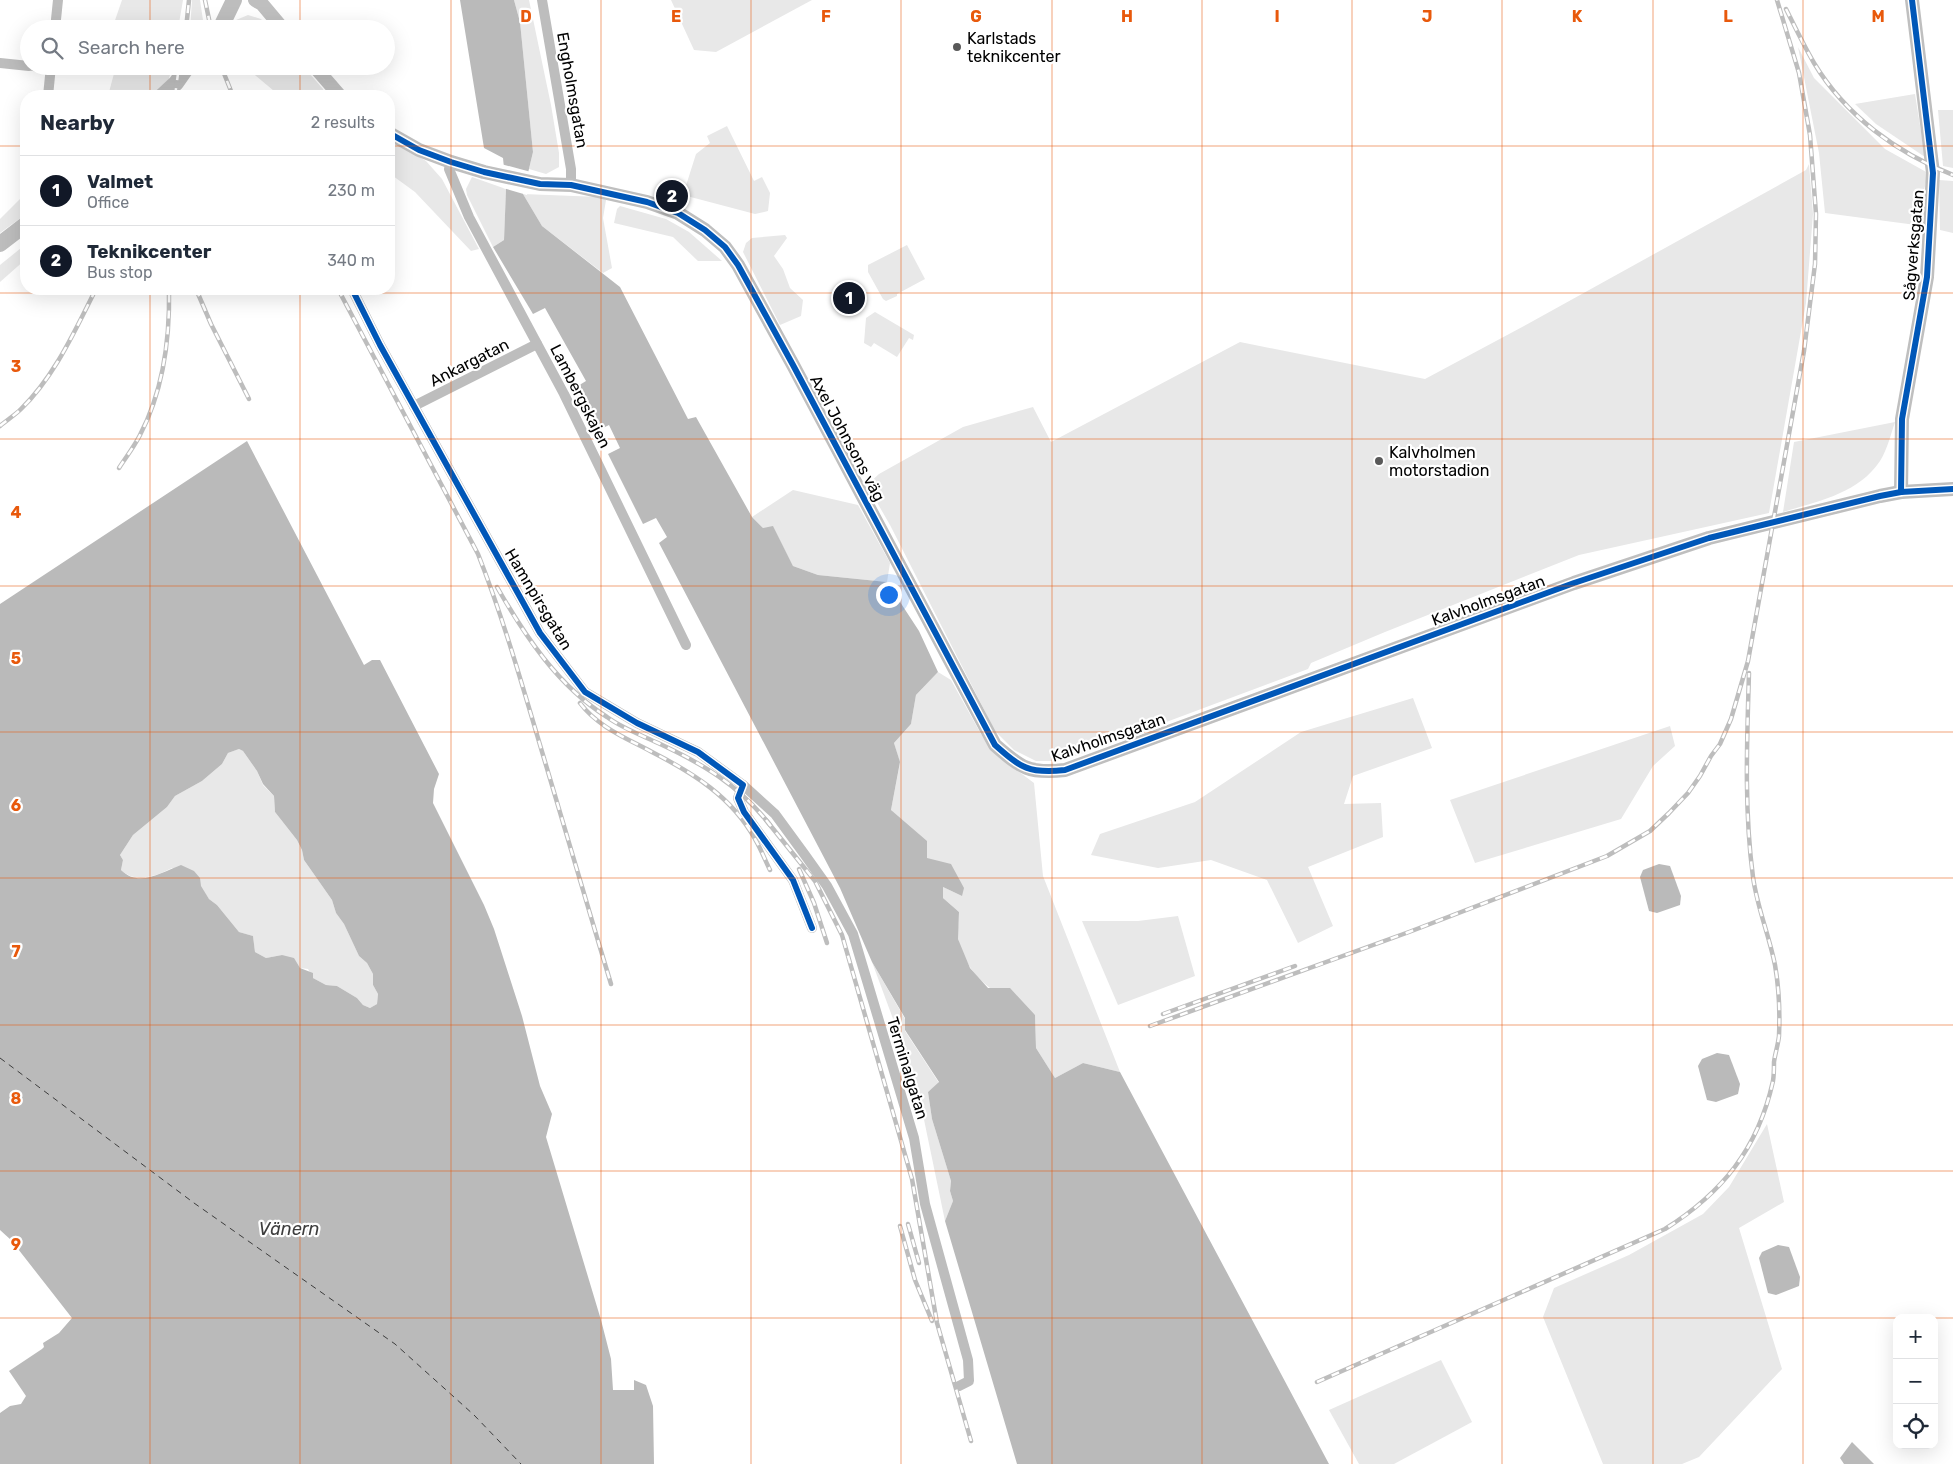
<!DOCTYPE html>
<meta charset="utf-8">
<style>
:root{--surface:#fff;--page:#f2f2f3;--text:#1f2937;--muted:#747a83;--line:#e0e1e3;--accent:#111827}
body{margin:0;font-family:Rubik,sans-serif;background:var(--page);color:var(--text)}
.controls{position:absolute;right:15px;bottom:15px;display:grid;overflow:hidden;border-radius:10px;box-shadow:0 5px 20px #0002}
.controls button{width:45px;height:45px;display:grid;place-items:center;padding:0;border:0;border-bottom:1px solid var(--line);background:var(--surface);color:var(--text);font:25px sans-serif}
.you{position:absolute;left:888px;top:594px;width:18px;height:18px;margin:-12px;border:4px solid #fff;border-radius:50%;background:#1a73e8;box-shadow:0 0 0 8px #1a73e833}
.badge{display:grid;place-items:center;width:32px;height:32px;border-radius:50%;background:var(--accent);color:#fff;font-size:16px;font-weight:700}
.pin{position:absolute;translate:-50% -50%;border:2px solid #fff;box-shadow:0 1px 5px #0006}
.list{margin:0;padding:0;list-style:none}
h2{display:flex;justify-content:space-between;align-items:center;height:65px;margin:0;padding:0 20px;font-size:21px}
h2 small{font-size:16px;font-weight:400;color:var(--muted)}
.list li{display:grid;grid-template-columns:32px 1fr auto;gap:15px;align-items:center;box-sizing:border-box;height:70px;padding:0 20px;border-top:1px solid var(--line)}
.list b{display:block;font-size:19px;white-space:nowrap}
.list p{margin:0;font-size:16px;white-space:nowrap;color:var(--muted)}
.list em{font-size:16px;font-style:normal;color:var(--muted)}
.icon{flex:none;width:28px;height:28px;fill:none;stroke:currentColor;stroke-width:2;stroke-linecap:round;stroke-linejoin:round}
.map{position:relative;flex:none;width:1953px;height:1464px;overflow:hidden}
.search{position:absolute;background:var(--surface);box-shadow:0 5px 20px #0002;left:20px;top:20px;width:375px;height:55px;display:flex;align-items:center;gap:12px;box-sizing:border-box;padding:0 18px;border-radius:28px;color:var(--muted);font-size:19px}
.panel{position:absolute;background:var(--surface);box-shadow:0 5px 20px #0002;left:20px;top:90px;width:375px;height:205px;border-radius:20px}
.map>svg:first-child{display:block}
</style>
<div class="map">
<svg width="1953" height="1464" viewBox="0 0 1953 1464">
<rect width="100%" height="100%" fill="#fff"/>
<!-- green -->
<g fill="#e8e8e8">
<path d="M122,0H183L178,29H112Z"/>
<path d="M192,0H200L204,27L202,29H190Z"/>
<path d="M514,0H529L551,105L559,153V167L546,174L529,169L533,152L520,22Z"/>
<path d="M671,0H812L716,52L694,50Z"/>
<path d="M248,15L261,19L270,29H229L236,20Z"/>
<path d="M1798,47L1814,78L1885,149L1928,173L1916,225L1825,213L1819,153Z"/>
<path d="M116,66H172L169,79L152,96H108Z"/>
<path d="M244,66H303L323,89L325,96H280Z"/>
<path d="M1915,94L1925,157L1876,124L1855,104Z"/>
<path d="M1938,110H1953V168L1943,166Z"/>
<path d="M727,126L754,181L762,177L770,193L768,211L755,214L683,195L696,154L710,143L707,136Z"/>
<path d="M389,139L426,161L442,179L479,249L471,251L415,192L389,173Z"/>
<path d="M1809,164L1813,214L1806,303L1769,513L1579,555L1385,632L1311,663L1308,669L1062,761H1036L1014,750L995,731L890,525L867,485L879,474L963,427L1033,407L1051,442L1240,342L1425,379L1524,326L1806,170Z"/>
<path d="M472,177L506,189L504,240L493,247L467,195L466,189Z"/>
<path d="M1939,180L1953,181V233L1940,230Z"/>
<path d="M26,193V214L0,233V219Z"/>
<path d="M523,194L600,197L606,200L603,218L612,268L603,273L542,226Z"/>
<path d="M620,206L666,219L689,232L722,261H698L673,237L614,223L617,209Z"/>
<path d="M785,235L787,238L774,256L783,269L790,288L803,300L801,316L780,325L743,252L746,243L752,238Z"/>
<path d="M26,244V259L0,282V265Z"/>
<path d="M907,245L925,279L897,294V296L886,301L883,299L868,272V265Z"/>
<path d="M875,312L914,335L913,340L909,338L897,357L874,343L871,347L864,343L866,318Z"/>
<path d="M1895,422C1891,434 1887,450 1880,461C1858,494 1818,501 1783,512L1794,442Z"/>
<path d="M793,490L858,505L890,563L887,582L818,575L793,566L773,527L763,528L752,517Z"/>
<path d="M938,672L951,680L981,734L1002,759L1034,783L1043,876L1120,1072L1083,1063L1055,1078L1036,1048L1035,1015C1001,996 968,982 958,939C957,932 959,921 959,912L943,898V887L962,896L926,858L891,810L900,763L894,743L911,724L916,695Z"/>
<path d="M1413,698L1432,748L1353,776L1344,804L1381,803L1383,837L1308,867L1333,926L1298,943L1267,880L1211,860L1158,868L1091,855L1100,834L1195,802L1301,732Z"/>
<path d="M1670,726L1675,746L1653,766L1621,819L1475,863L1450,800Z"/>
<path d="M239,749L243,751L257,771L263,785L274,796L275,812L297,840L302,850L304,860L332,900L336,913L344,924L359,956L367,963L373,974V985L378,994L377,1004L370,1008L363,1005L357,998L337,986L326,985L313,978L308,969L300,968L282,955L266,958L255,952L253,936L239,932L217,905L209,899L200,886L172,868C156,876 136,884 121,870L123,860L120,855L133,835L167,807L175,796L202,781L222,764L228,753Z"/>
<path d="M1178,916L1195,976L1118,1005L1082,921H1138Z"/>
<path d="M872,962L905,1019V1031L939,1083L928,1092L932,1119L951,1181L950,1191L953,1201L945,1221L916,1081Z"/>
<path d="M1767,1124L1784,1202L1739,1228L1782,1369L1699,1457L1682,1464H1603L1543,1317L1554,1288L1629,1255L1703,1214L1729,1187Z"/>
<path d="M1441,1360L1472,1422L1394,1464H1359L1329,1410Z"/>
</g>
<!-- water -->
<g fill="#bababa" fill-rule="evenodd">
<path d="M460,0H514L520,22L533,152L523,194L542,226L620,287L688,419L696,417L752,517L763,528L773,526L793,566L818,575L887,582L919,631L938,672L916,695L911,724L894,743L900,762L891,810L927,841V858L951,864L964,888L962,896L943,887V898L959,912L958,939L970,968L988,988H1010L1035,1015L1036,1048L1055,1078L1083,1063L1120,1072L1329,1464H1017L945,1221L953,1201L950,1191L951,1181L932,1119L928,1092L939,1082L905,1030V1018L872,962L840,888L659,543L667,537L656,518L643,524L608,454L620,448L609,425L595,432L573,389L586,381L545,308L533,314L493,247L504,240L506,189L503,158L484,148Z"/>
<path d="M247,441L364,665L372,660H380L439,774L434,789L433,803L484,905L494,929L522,1016L540,1086L552,1114L546,1137L601,1320L611,1359L613,1390H634V1380L646,1385L653,1406L654,1464H0V1413L10,1406L21,1404L26,1396L9,1371L42,1349L44,1347L43,1343L59,1333L72,1318L11,1240L0,1230V604ZM239,749L243,751L257,771L263,784L274,796L275,812L297,840L302,850L304,860L332,900L336,913L344,924L359,956L367,963L373,974V985L378,994L377,1004L370,1008L363,1005L357,998L337,986L326,985L313,978V973L300,968L294,958L282,955L266,958L255,952L253,936L239,932L217,905L209,899L201,886L200,878L194,871L181,865C162,872 139,888 121,870L123,860L120,855L133,835L167,807L175,796L202,781L222,764L228,753Z"/>
<path d="M1659,864L1670,866L1681,896L1680,905L1657,913L1649,911L1640,877L1643,870Z"/>
<path d="M1717,1053L1729,1055L1740,1084L1738,1094L1716,1102L1707,1100L1698,1066L1702,1059Z"/>
<path d="M1778,1245L1789,1247L1800,1277L1799,1286L1776,1295L1768,1293L1759,1258L1762,1252Z"/>
<path d="M1852,1442L1874,1464H1844L1840,1458Z"/>
</g>
<!-- pier -->
<path fill="#fff" d="M501,164L531,172L527,195L503,188Z"/>
<g fill="none" stroke-linecap="round" stroke-linejoin="round">
<!-- ferry -->
<path stroke="#3d3d3d" stroke-width="1" stroke-dasharray="6 5" stroke-linecap="butt" d="M0,1058L194,1203L395,1344L474,1415L521,1464"/>
<!-- street -->
<g stroke="#bdbdbd" stroke-width="10">
<path d="M542,0L571,169V185"/>
<path d="M55,29L58,0"/>
<path d="M0,63L29,66"/>
<path d="M33,66L51,68"/>
<path d="M48,96L51,66"/>
<path d="M451,162L449,169L469,217L564,394L686,645"/>
<path d="M352,289L380,345L540,633L585,692L637,723L698,752L743,785L738,798L744,812L793,880L812,928"/>
<path d="M414,406L537,344"/>
<path d="M743,785L775,814L805,855L827,886L853,934L914,1138L925,1204L968,1360L969,1381L959,1386"/>
</g>
<!-- secondary -->
<g stroke="#bfbfbf" stroke-width="14">
<path d="M255,0L262,4L283,29"/>
<path d="M314,66L340,96"/>
<path d="M389,133L419,150L451,162L484,172L540,184L571,185L647,202L678,213L705,230L725,247L738,265L793,365L995,745C1021,768 1029,774 1065,770L1574,583L1709,538L1880,496L1901,492L1953,489"/>
<path d="M1901,492L1902,419L1927,277L1933,173L1912,0"/>
</g>
<!-- primary -->
<g stroke="#bdbdbd" stroke-width="16">
<path d="M220,29L234,0"/>
<path d="M162,96L176,83L188,66"/>
<path d="M0,244L26,224"/>
</g>
<defs>
<g id="rail">
<path d="M205,0L211,29"/>
<path d="M1786,9C1795,27 1804,46 1814,63C1846,116 1897,153 1953,175"/>
<path d="M186,29L189,0"/>
<path d="M221,66L233,96"/>
<path d="M175,96L179,66"/>
<path d="M196,289L211,324L249,399"/>
<path d="M338,289L478,554C504,620 523,688 543,755C566,832 588,908 611,984"/>
<path d="M0,426C7,420 15,415 21,409C55,376 75,330 96,289"/>
<path d="M119,468C126,457 134,447 140,435C163,391 170,338 169,289"/>
<path d="M497,587C525,636 558,686 607,717C622,728 641,735 658,743C703,764 739,785 770,825"/>
<path d="M580,703C598,727 626,738 652,752C693,773 732,797 755,839C761,849 765,860 770,870"/>
<path d="M766,820L815,881L842,935L912,1179L937,1323L971,1441"/>
<path d="M799,869L814,903L827,943"/>
<path d="M1163,1014L1295,966"/>
<path d="M1150,1026L1409,932L1607,856L1650,831L1669,813L1688,793L1700,776L1711,756L1720,744L1731,719L1748,661L1804,351L1815,264L1816,214L1810,135L1799,73L1777,0"/>
<path d="M908,1224L919,1263"/>
<path d="M900,1226L915,1280L932,1321"/>
<path d="M1317,1382L1665,1229C1722,1193 1758,1149 1773,1081C1774,1075 1774,1069 1774,1062C1775,1054 1778,1045 1779,1036C1780,1013 1779,988 1775,965C1769,935 1757,907 1753,877C1744,810 1747,740 1749,673"/>
</g>
</defs>
<!-- rail casing -->
<use href="#rail" stroke="#bdbdbd" stroke-width="4.5"/>
<!-- rail -->
<use href="#rail" stroke="#fff" stroke-width="2.5" stroke-dasharray="8" stroke-linecap="butt"/>
<defs>
<g id="cycleway">
<path d="M389,133L419,150L451,162L484,172L540,184L571,185L647,202L678,213L705,230L725,247L738,265L793,365L995,745C1021,768 1029,774 1065,770L1574,583L1709,538L1880,496L1901,492L1953,489"/>
<path d="M352,289L380,345L540,633L585,692L637,723L698,752L743,785L738,798L744,812L793,880L812,928"/>
<path d="M1901,492L1902,419L1927,277L1933,173L1912,0"/>
</g>
</defs>
<!-- cycleway casing -->
<use href="#cycleway" stroke="#fff" stroke-width="9"/>
<!-- cycleway -->
<use href="#cycleway" stroke="#0057b8" stroke-width="6"/>
</g>
<!-- grid -->
<path fill="none" stroke="#e8590c" stroke-width="1" stroke-opacity="0.55" d="M150,0V29M300,0V29M451,0V1464M601,0V1464M751,0V1464M901,0V1464M1052,0V1464M1202,0V1464M1352,0V1464M1502,0V1464M1653,0V1464M1803,0V1464M150,66V96M300,66V96M0,146H26M389,146H1953M150,289V1464M300,289V1464M0,293H1953M0,439H1953M0,586H1953M0,732H1953M0,878H1953M0,1025H1953M0,1171H1953M0,1318H1953"/>
<!-- markers -->
<g fill="#595959" stroke="#fff" stroke-width="2">
<circle cx="957" cy="47" r="5"/>
<circle cx="1379" cy="461" r="5"/>
</g>
<g text-anchor="middle" stroke-width="4.5" stroke-linejoin="round" paint-order="stroke">
<!-- poi labels -->
<g font-size="16" fill="#000" stroke="#fff" text-anchor="start">
<text x="967" y="44">Karlstads<tspan x="967" dy="18">teknikcenter</tspan></text>
<text x="1389" y="458">Kalvholmen<tspan x="1389" dy="18">motorstadion</tspan></text>
</g>
<!-- street labels -->
<g font-size="16" fill="#000" stroke="#fff">
<text transform="translate(573 90) rotate(80)" y="6">Engholmsgatan</text>
<text transform="translate(1913 245) rotate(-85)" y="6">Sågverksgatan</text>
<text transform="translate(469 362) rotate(-27)" y="6">Ankargatan</text>
<text transform="translate(581 396) rotate(63)" y="6">Lambergskajen</text>
<text transform="translate(848 438) rotate(62)" y="6">Axel Johnsons väg</text>
<text transform="translate(539 599) rotate(59)" y="6">Hamnpirsgatan</text>
<text transform="translate(1488 600) rotate(-20)" y="6">Kalvholmsgatan</text>
<text transform="translate(1108 737) rotate(-19)" y="6">Kalvholmsgatan</text>
<text transform="translate(908 1068) rotate(73)" y="6">Terminalgatan</text>
</g>
<!-- water labels -->
<g font-size="18" font-style="italic" fill="#3d3d3d" stroke="#fff">
<text x="289" y="1235">Vänern</text>
</g>
</g>
<g font-size="16" text-anchor="middle" font-weight="bold" fill="#e8590c" stroke="#fff" stroke-width="4.5" stroke-linejoin="round" paint-order="stroke">
<text x="526" y="22">D</text>
<text x="676" y="22">E</text>
<text x="826" y="22">F</text>
<text x="976" y="22">G</text>
<text x="1127" y="22">H</text>
<text x="1277" y="22">I</text>
<text x="1427" y="22">J</text>
<text x="1577" y="22">K</text>
<text x="1728" y="22">L</text>
<text x="1878" y="22">M</text>
<text x="16" y="372">3</text>
<text x="16" y="518">4</text>
<text x="16" y="664">5</text>
<text x="16" y="811">6</text>
<text x="16" y="957">7</text>
<text x="16" y="1104">8</text>
<text x="16" y="1250">9</text>
</g>
</svg>
<div class="controls">
<button>+</button>
<button>−</button>
<button><svg class="icon" aria-label="locate" viewBox="0 0 24 24"><circle cx="12" cy="12" r="6"/><path d="M12 2v4M12 18v4M2 12h4M18 12h4"/></svg></button>
</div>
<div class="you"></div>
<div class="pin badge" style="left:849px;top:298px">1</div>
<div class="pin badge" style="left:672px;top:196px">2</div>
<div class="search"><svg class="icon" aria-label="search" viewBox="0 0 24 24"><circle cx="10" cy="10" r="6"/><path d="M15 15l6 6"/></svg>Search here</div>
<section class="panel">
<h2>Nearby<small>2 results</small></h2>
<ul class="list">
<li><span class="badge">1</span><div><b>Valmet</b><p>Office</p></div><em>230 m</em></li>
<li><span class="badge">2</span><div><b>Teknikcenter</b><p>Bus stop</p></div><em>340 m</em></li>
</ul>
</section>
</div>
